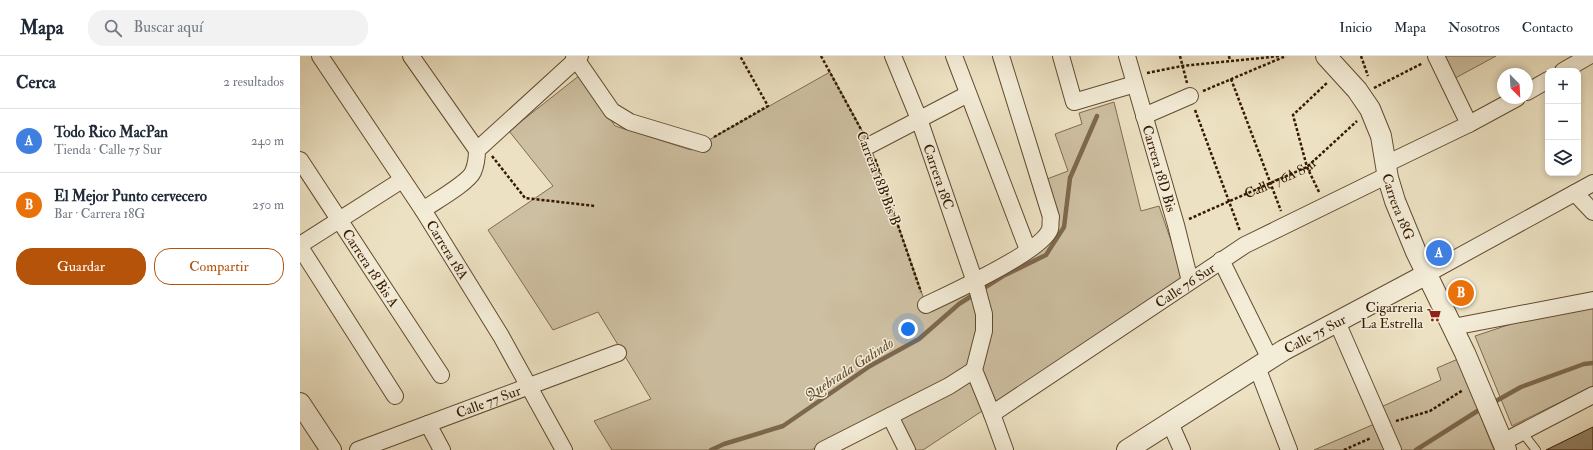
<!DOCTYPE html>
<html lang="es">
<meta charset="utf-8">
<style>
:root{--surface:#fff;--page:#f2f2f3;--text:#1f2937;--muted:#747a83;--line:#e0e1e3;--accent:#b45309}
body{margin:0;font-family:"IM FELL Double Pica",serif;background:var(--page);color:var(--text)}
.controls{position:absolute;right:12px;top:12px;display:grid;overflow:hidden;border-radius:8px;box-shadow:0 2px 6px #0003}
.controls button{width:36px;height:36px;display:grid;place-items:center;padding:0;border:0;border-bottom:1px solid var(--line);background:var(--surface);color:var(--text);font:20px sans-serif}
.compass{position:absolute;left:1197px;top:12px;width:36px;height:36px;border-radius:50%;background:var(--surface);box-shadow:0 2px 6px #0003;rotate:156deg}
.you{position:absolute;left:608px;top:273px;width:14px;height:14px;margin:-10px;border:3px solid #fff;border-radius:50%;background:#1a73e8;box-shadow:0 0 0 6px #1a73e833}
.badge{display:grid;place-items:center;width:26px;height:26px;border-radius:50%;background:var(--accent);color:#fff;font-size:13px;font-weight:700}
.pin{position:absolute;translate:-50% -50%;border:2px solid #fff;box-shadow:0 1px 4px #0006}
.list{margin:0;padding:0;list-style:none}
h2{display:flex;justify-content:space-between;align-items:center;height:52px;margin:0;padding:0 16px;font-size:17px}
h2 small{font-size:13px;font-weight:400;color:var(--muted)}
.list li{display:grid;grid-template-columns:26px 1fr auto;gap:12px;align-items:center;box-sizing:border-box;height:64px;padding:0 16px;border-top:1px solid var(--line)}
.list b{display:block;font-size:15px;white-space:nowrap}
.list p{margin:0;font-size:13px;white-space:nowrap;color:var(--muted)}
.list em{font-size:13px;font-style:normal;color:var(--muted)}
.actions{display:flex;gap:8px;padding:12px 16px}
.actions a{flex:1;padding:9px 0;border:1px solid var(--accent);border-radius:16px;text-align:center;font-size:14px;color:var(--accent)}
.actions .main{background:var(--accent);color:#fff}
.icon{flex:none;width:22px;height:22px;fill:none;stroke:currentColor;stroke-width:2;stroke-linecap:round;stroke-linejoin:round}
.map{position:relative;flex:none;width:1293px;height:394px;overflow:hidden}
header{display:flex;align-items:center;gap:24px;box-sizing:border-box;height:56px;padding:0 20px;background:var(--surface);border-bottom:1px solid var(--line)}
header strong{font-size:19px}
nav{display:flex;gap:22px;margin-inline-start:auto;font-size:14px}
.search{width:280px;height:36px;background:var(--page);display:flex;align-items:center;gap:10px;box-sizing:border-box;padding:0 14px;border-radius:16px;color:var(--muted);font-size:15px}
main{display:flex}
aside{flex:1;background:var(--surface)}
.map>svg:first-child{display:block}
</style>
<header>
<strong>Mapa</strong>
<div class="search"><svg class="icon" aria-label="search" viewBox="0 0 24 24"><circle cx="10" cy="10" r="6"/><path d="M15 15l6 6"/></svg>Buscar aquí</div>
<nav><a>Inicio</a><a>Mapa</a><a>Nosotros</a><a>Contacto</a></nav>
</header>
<main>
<aside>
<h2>Cerca<small>2 resultados</small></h2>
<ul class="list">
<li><span class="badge" style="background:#3f7fe0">A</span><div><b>Todo Rico MacPan</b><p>Tienda · Calle 75 Sur</p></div><em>240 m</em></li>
<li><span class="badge" style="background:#e8710a">B</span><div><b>El Mejor Punto cervecero</b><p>Bar · Carrera 18G</p></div><em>250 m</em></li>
</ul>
<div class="actions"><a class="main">Guardar</a><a>Compartir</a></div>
</aside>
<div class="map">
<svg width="1293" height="394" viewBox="0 0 1293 394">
<rect width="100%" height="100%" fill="#ece1c2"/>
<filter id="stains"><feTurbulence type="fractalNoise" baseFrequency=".005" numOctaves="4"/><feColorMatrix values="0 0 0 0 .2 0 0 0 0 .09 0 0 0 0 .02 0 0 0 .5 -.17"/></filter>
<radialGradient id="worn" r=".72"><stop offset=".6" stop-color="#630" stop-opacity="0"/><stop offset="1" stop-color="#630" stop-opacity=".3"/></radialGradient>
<!-- green -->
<g fill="#cdbfa1" stroke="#806c50">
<path d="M1136,0H1196L1148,26Z"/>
<path d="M530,16L570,89L626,249L684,225L757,161L747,123L768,115L755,78L782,68L779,57L814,46L841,155L859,150L884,222L623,394H611L591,356L511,394H312L294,365L351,343L298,256L253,274L188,174L253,130L209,75L280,19L315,70L391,94Z"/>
<path d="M1293,251V330L1212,370L1175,280L1232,261Z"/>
<path d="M1158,303L1194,394H1014L1086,363L1081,351L1141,324L1137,312Z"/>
</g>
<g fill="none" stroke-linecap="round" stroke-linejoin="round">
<!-- stream -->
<g stroke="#7d684d" stroke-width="4.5">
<path d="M1196,345L1221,331L1284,308L1293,307"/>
<path d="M411,394L424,388L483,370L570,310L619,283L659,248L703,220L746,199L764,171L770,122L797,60"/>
<path d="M1116,394L1179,354"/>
</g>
</g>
<!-- building -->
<path fill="#948165" stroke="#341900" d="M1293,371V394H1246Z"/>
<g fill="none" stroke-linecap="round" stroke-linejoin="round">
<defs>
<path id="service" d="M1222,376L1236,394"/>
<g id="minor">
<path id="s2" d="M20,0L123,154L201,280L264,394"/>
<path d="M111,0L177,94"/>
<path d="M274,0L312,55L330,66L403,88"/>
<path id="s3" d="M593,0L619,63L677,232L684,258V275L674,314L692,358L705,394"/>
<path d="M654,0L728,194"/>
<path d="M761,0L774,46L835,28"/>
<path id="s4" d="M827,0L876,169L890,225"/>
<path d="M1136,0L1169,68"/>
<path d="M1263,15L1289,0"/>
<path d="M1227,36L1248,24"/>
<path d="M844,60L890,40"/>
<path d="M570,89L668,38"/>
<path id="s5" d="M0,104L141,319"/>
<path d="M1086,108L1169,68L1217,42"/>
<path d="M1275,137L1293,156"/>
<path d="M123,154C134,146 168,127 173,116C176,109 177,102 177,94L280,0"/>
<path d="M0,189L102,124"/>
<path d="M0,191L95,340"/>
<path d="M921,204L970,303"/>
<path d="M1127,218L1293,127"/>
<path d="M626,249C649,238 743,195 750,173C751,170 750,165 751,161L701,0"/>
<path d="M1037,266L1093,394"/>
<path d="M1153,271L1293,244"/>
<path d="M957,311L989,394"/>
<path id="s6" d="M692,358L945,189L1088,119"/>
<path d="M590,360L607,394"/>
<path d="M870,367L882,394"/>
<path d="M128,368L142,394"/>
<path d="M1203,386L1293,339"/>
<path id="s7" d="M58,394L318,297"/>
<path d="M523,394L649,330L674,314"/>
</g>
<g id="tertiary">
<path id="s8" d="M1026,0L1057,34L1070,53L1081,80L1088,122L1095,145L1116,196L1165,297L1206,394"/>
<path d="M0,347L31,394"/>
<path id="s9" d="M827,394L984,294L1127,218"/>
</g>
</defs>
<!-- service casing -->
<use href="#service" stroke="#624b30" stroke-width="10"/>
<!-- minor casing -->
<use href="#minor" stroke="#624b30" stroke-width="18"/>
<!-- tertiary casing -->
<use href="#tertiary" stroke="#624b30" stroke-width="22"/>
<!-- path -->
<g stroke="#341900" stroke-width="2.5" stroke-dasharray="3 2" stroke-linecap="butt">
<path d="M521,0L563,77"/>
<path d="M880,0L887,27"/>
<path d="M929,0L930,5"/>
<path d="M1061,0L1068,20"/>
<path d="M847,17L882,10L980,0"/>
<path d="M931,23L981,155"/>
<path d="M1074,32L1123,7"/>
<path d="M903,35L986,0"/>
<path d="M895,54L940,175"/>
<path d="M414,81L468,50L440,0"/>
<path d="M192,100L225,142L295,150"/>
<path d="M575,103L621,236"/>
<path d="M1019,136L1007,111L993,59L1028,26"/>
<path id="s1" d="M889,163L1007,111L1057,65"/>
<path d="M1096,365L1130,355L1163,334"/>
<path d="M1044,394L1071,382"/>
</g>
<!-- service -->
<use href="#service" stroke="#f3ecd7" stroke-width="8"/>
<!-- minor -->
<use href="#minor" stroke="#f3ecd7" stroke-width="16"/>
<!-- tertiary -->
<use href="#tertiary" stroke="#f3ecd7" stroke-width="20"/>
</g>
<!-- icons -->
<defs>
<symbol id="supermarket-bare" viewBox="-9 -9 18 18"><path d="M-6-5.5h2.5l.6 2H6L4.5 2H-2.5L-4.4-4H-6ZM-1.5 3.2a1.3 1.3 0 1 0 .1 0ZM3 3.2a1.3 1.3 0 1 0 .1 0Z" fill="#8f2418" stroke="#f3ecd7" stroke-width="2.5" paint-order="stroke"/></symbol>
</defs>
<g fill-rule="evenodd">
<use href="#supermarket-bare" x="1124" y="249" width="20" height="20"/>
</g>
<g text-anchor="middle" stroke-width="3" stroke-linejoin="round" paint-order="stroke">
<!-- street labels -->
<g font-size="14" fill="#341900" stroke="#f3ecd7">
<text dy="5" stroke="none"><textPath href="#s4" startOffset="117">Carrera 18D Bis</textPath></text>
<text dy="5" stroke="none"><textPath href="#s3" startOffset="129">Carrera 18C</textPath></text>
<text dy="5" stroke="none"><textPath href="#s1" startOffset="100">Calle 76A Sur</textPath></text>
<text transform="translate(579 122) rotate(69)" y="5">Carrera 18B Bis B</text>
<text dy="5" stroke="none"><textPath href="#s8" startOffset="171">Carrera 18G</textPath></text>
<text dy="5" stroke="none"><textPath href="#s2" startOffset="232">Carrera 18A</textPath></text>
<text dy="5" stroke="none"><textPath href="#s5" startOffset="129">Carrera 18 Bis A</textPath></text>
<text dy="5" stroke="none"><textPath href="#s6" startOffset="232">Calle 76 Sur</textPath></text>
<text dy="5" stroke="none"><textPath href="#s9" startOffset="221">Calle 75 Sur</textPath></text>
<text dy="5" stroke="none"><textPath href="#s7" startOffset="139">Calle 77 Sur</textPath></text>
</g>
<!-- poi labels -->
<g font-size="14" fill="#341900" stroke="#f3ecd7" text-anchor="end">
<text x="1123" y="256">Cigarreria<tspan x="1123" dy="16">La Estrella</tspan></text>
</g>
<!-- water labels -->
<g font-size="15" font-style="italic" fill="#644e33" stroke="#f3ecd7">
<text transform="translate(549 313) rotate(-33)" y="5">Quebrada Galindo</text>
</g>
</g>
<rect width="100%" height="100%" filter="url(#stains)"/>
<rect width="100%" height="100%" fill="url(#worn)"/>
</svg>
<div class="controls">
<button>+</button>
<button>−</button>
<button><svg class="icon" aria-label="layers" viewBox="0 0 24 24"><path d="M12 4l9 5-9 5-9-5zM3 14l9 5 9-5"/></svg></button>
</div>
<svg class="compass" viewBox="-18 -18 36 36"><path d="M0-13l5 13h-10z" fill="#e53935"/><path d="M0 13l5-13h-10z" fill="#747a83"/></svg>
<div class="you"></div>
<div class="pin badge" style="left:1139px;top:197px;background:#3f7fe0">A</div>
<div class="pin badge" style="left:1161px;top:237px;background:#e8710a">B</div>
</div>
</main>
